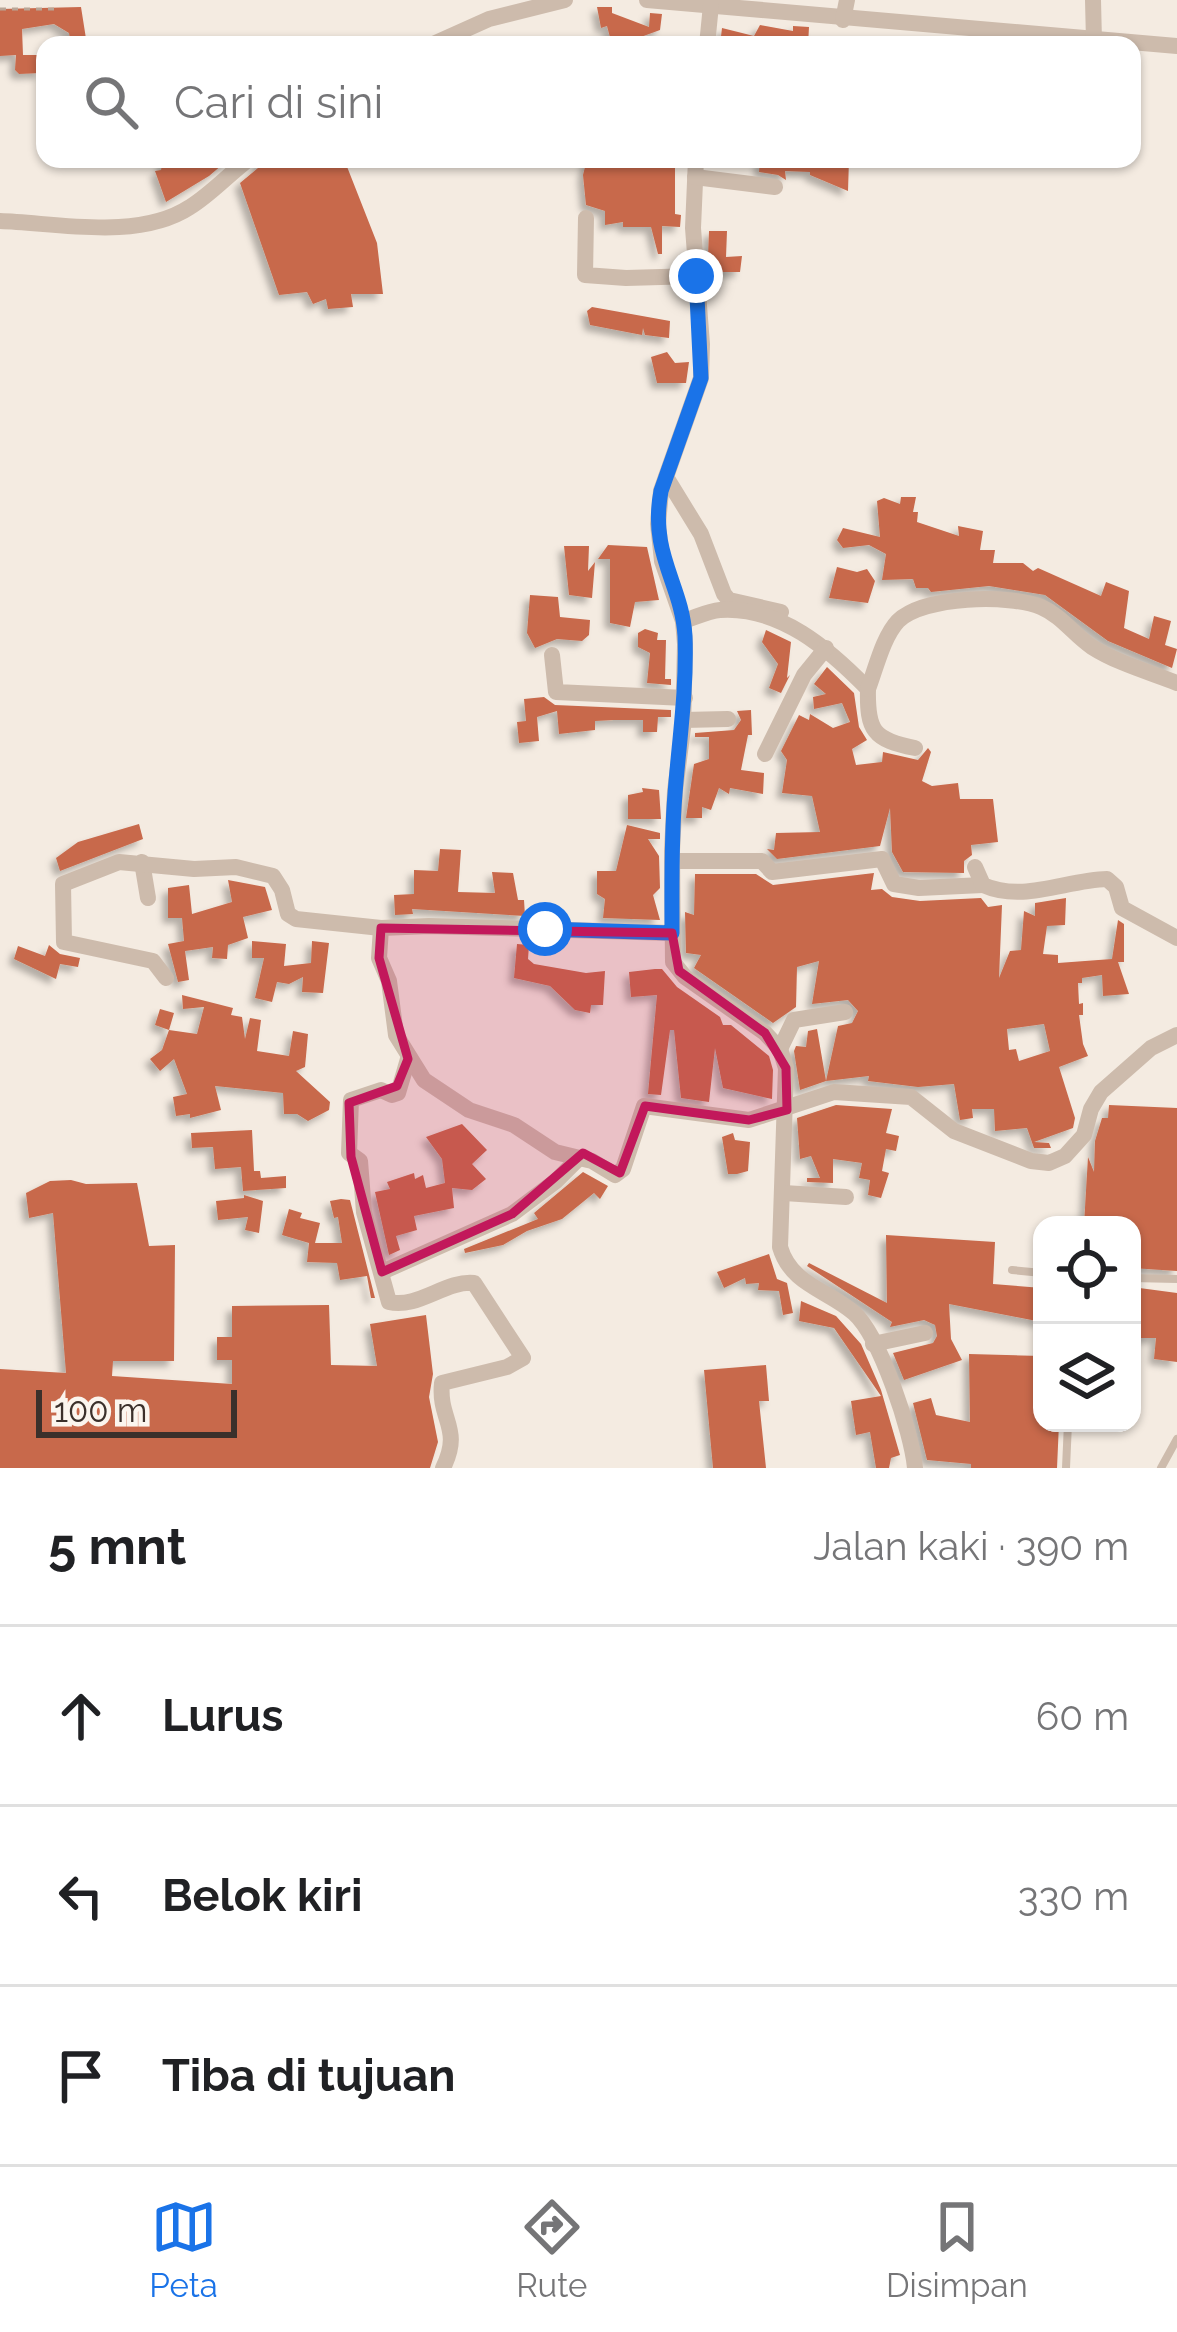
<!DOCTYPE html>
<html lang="id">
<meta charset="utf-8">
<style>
:root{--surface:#fff;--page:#f2f2f2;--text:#202124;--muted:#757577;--line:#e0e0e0;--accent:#1a73e8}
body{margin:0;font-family:Raleway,sans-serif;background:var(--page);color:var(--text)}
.controls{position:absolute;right:36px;bottom:36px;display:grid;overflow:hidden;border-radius:24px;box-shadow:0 3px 9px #0004}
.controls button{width:108px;height:108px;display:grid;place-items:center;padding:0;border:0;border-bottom:3px solid var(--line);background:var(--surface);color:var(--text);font:60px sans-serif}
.scale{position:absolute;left:36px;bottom:30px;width:201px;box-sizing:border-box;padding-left:12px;border:6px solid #3b302b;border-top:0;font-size:33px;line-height:42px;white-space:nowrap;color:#3b302b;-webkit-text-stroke:9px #fbf5ee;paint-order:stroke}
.stop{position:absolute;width:36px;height:36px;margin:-27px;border:9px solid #1a73e8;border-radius:50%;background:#fff}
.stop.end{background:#1a73e8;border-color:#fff;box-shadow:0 3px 12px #0008}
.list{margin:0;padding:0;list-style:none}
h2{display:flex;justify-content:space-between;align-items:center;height:156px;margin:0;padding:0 48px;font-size:51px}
h2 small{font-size:39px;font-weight:400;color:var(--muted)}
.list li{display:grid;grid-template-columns:78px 1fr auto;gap:36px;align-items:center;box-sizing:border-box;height:180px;padding:0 48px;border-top:3px solid var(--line)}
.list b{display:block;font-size:45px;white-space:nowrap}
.list em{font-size:39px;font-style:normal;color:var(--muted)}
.icon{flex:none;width:66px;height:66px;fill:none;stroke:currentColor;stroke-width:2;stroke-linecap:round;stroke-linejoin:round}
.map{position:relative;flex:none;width:1177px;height:1468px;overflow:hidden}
.search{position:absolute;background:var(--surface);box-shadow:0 3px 9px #0004;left:36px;right:36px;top:36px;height:132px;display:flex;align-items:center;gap:30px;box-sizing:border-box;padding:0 42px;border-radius:24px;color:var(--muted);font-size:45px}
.sheet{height:696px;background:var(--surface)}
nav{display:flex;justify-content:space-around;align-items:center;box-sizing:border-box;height:168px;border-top:3px solid var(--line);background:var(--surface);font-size:33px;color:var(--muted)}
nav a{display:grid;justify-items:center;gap:6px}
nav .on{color:var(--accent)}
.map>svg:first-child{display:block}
</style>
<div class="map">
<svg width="1177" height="1468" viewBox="0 0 1177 1468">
<defs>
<filter id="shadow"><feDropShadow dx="-5.5" dy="5.5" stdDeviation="3" flood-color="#0004"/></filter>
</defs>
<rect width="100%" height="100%" fill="#f4ebe1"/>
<!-- building -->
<g fill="#c8694b" fill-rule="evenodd" filter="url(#shadow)">
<path d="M81,7L87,45H71L69,33L54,24L22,29L23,55H41V73L19,74L15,70L16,55L0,56V9Z"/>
<path d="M597,7H612V13L649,27L650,13L662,14L660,30L638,38L636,44L612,45L607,26L601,28Z"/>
<path d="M760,25L793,31V26L809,27L808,45H720L722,28L754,36Z"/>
<path d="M163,159H229L209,176L166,202L155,171L161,170Z"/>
<path d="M262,159H344L377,243L383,294H351L353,307L328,309L326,299L313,304L307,292L279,295L240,183L258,168Z"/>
<path d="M587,159H675V214L681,215L680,227L662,226V254H658L651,227H623V222L605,225V211L586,205L583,175Z"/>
<path d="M760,159H849L848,191L810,175V172L785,171L786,180L778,175L759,172Z"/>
<path d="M709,231H727L726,257L742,256L740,272H717L708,257Z"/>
<path d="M592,307L670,321L669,338L645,335L643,328L642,335L590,325L587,311Z"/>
<path d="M667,352L675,363L689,362L686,383H657L651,357Z"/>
<path d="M901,497H916L913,512H918L917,522L959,536L958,526L983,531L980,550H995L993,563H1023L1033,571L1038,568L1101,596L1106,582L1129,591L1124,628L1149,639L1154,616L1171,621L1165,645L1177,649L1172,668L1108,641L1045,595L989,586L931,592L928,588H916L913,579L882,580L886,554L869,545L843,548L837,540L843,528L880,537L877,501L884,498L900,504Z"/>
<path d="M608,545L647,547L659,600L635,602L630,627L610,623V559H598Z"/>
<path d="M564,546H589L588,571L595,562L592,598L569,595Z"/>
<path d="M837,567L857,572L867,569L875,581L868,603L829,598Z"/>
<path d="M530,595L558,597L560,617L590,620L589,635L582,641L557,639L535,648L527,633Z"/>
<path d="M645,629L658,633L657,640H666L665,679H671V685L647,683L650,653L638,647V633Z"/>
<path d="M766,630L791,642L787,678L790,675L781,693L769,688L778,664L762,642Z"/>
<path d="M827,667L854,693L859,727L867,740L852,749L856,765L882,762L883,752L918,760L928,748L931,752L922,781L932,786L958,783L960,799H993L998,842L971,845L972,855L964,861V873L903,872L892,852L890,808L880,846L777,859L767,849L774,850L776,833L820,832L812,796L782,793L787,760L781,751L799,715L809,720L810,714L833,728L850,722L842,703L814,709L813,697L826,694L814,684Z"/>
<path d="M544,697L555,705L671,710V717H658L657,732H643V720H613L595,721V730L559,734L557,711L537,717L539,741L519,743L517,722L526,721L524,699Z"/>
<path d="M751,710L752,735H748L741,770L764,773L763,794L730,788L729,794L719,788L711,810L702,807V818H686L694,764L709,759V737H695V733L734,730L741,720L737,711Z"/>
<path d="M642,788L659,790L661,819H628V795L643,792Z"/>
<path d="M139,824L143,839L60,871L56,858L78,842Z"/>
<path d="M627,825L660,833V839H648L659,856L660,888L653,895L660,920L603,918L605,899L597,894V871H616Z"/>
<path d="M440,849L461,850L458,892L495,893L492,872L513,873L518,900H524L525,916L412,909L413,914L395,915L394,895L414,894V870L438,871Z"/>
<path d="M874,873L871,890L882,889L892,897L920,901L981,898L988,907L1002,905L999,978L1010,951L1021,950L1024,911L1035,916V903L1066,898L1065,925L1047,926L1043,954L1058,955V963L1112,959L1118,920L1124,924V962H1118L1129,994L1103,996L1102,975L1082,978V983H1078L1079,1004L1083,1003V1015H1079L1083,1044L1088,1056L1059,1067L1075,1118L1073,1128L1034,1142L1049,1143L1051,1148H1034L1027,1128L995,1131L994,1109H972L973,1118L960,1120L954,1084L918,1087L868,1081L869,1076L826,1081L838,1026L852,1023L858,1011L848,1000L812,1004L819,961L797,967L796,1007L773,1023L694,968L701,955L686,953L685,912L694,915L695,874H756L773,885ZM1044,1024L1050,1051L1019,1061L1016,1049L1009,1050L1007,1029Z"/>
<path d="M228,880L265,887L272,910L243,917L248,938L228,945L227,959L212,958L213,947L185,951L189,980L178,982L168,944L184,941L182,918H168V888L189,885L192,914L232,902Z"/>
<path d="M252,941L286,944L284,966L311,963L312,941L329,943L323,993L302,992L303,977L289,984L277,982L272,1002L255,998L264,958H252Z"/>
<path d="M517,944L529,945L528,959L534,964L586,973L605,971L603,1005H591L590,1013L575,1010L550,986L514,978Z"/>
<path d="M49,945L60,954L80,958L78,967L60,964L56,979L14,959L18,946L45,956Z"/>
<path d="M655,969H662L677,987L720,1017L723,1025H731L769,1056L773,1070L772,1099L723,1088L715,1048L709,1102L681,1098L674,1030H670L661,1095L648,1094L657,995L631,997L629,972Z"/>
<path d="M182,995L233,1008L231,1015L242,1017L245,1039L250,1018L261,1020L257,1051L289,1056L293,1031L308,1034L305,1067L296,1071L330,1102L329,1110L308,1121L297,1114H284L283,1093L215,1086L221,1110L190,1118V1114L176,1116L173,1097L187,1094L174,1059L160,1071L150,1059L162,1050L169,1030L155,1025L160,1009L174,1013L169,1030L197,1034L204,1007L183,1009Z"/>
<path d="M817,1029L826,1081L800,1090L794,1051L796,1046L806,1047L808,1031Z"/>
<path d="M836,1105L892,1109L886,1133L899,1136L896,1151L886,1149L882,1171L889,1173L881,1198L868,1195L870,1180L859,1178L862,1163L833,1159V1183L807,1182V1178H820L811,1156L800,1159L797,1118Z"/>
<path d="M1109,1105L1177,1108V1271L1132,1268V1225H1084L1088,1157L1094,1172L1095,1141L1102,1118H1108Z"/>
<path d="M462,1124L487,1150L472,1164L486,1179L472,1190L452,1188L454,1208L414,1216L417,1230L396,1236L400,1250L389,1255L375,1192L390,1189L387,1182L414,1173L415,1179L423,1175L426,1188L445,1183L442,1159L426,1137Z"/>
<path d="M252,1130L254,1171H260L261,1178L286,1176V1188L243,1191L241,1167L215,1169L213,1147L192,1148L191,1133Z"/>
<path d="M733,1133L735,1140L750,1142L748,1171L737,1174H728L722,1137Z"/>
<path d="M583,1172L608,1186L600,1199L594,1193L562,1219L527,1231L503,1245L465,1253L464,1249L538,1219L534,1213Z"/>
<path d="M71,1180L86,1184L137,1183L149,1246L175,1245L174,1361H113L112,1376L232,1384V1360H217V1337H232V1306L329,1305L331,1365L377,1366L370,1324L426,1315L433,1374L429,1397L438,1442L430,1468H0V1369L66,1373L53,1213L29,1218L26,1193L50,1181Z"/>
<path d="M244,1195L263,1201L259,1233L245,1230L248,1217L218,1220L216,1201L244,1198Z"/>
<path d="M341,1199L350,1200L375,1298H371L367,1276L340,1280L337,1263L307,1262L309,1243L282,1235L289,1209L302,1213L300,1218L320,1223L315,1243H342L338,1217L334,1218L330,1201Z"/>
<path d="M886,1235L995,1242L993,1284L1042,1288V1322L949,1304L951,1339L962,1360L904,1380L893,1353L933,1343L937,1336L935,1325L924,1320L890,1327L892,1322L807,1266L809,1263L887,1303Z"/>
<path d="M769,1254L777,1279L787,1283L793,1313L783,1315L779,1291L758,1290L759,1283L746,1284L745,1278L724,1288L717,1272Z"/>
<path d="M1132,1287L1177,1293V1362L1154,1359L1156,1338H1132Z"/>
<path d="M801,1301L836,1316L861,1344L881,1390L900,1455L891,1458L889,1468H876L870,1432L856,1435L851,1401L881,1396L834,1328L799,1321Z"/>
<path d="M969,1354L1042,1356V1423H1059L1057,1468H971V1464L927,1460L913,1403L931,1398L936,1415L970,1422Z"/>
<path d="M766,1365L769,1401H759L766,1468H713L704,1370Z"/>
</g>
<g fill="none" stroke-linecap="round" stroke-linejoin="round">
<!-- path -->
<path stroke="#b9a596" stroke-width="3" stroke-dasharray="6 6" stroke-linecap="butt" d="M0,9H54"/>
<!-- lane -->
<g stroke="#cdbbac" stroke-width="8">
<path d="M1012,1270L1042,1273"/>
<path d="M1132,1278L1177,1279"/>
<path d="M1066,1468L1068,1423"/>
<path d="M1161,1468L1177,1439"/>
</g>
<!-- street -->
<g stroke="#cdbbac" stroke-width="16">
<path d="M647,0L1177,46"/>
<path d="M1093,0L1094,41"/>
<path d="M843,20L847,0"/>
<path d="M431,45L489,19L565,0"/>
<path d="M707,45L711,5"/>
<path d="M696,159L693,228L702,344L701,378L661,491L658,524L662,561L683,621L685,644L683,728L675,791L672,851L673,962L685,977L765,1033L780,1049L786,1068L780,1247C791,1285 828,1290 854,1313C880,1336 912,1433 915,1468"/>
<path d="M695,177L775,187"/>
<path d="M586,218L585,275L626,278L696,276"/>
<path d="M0,221C57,223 138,241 190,207C211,194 229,174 249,159"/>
<path d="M666,477L701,534L724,594L729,600L781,612"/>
<path d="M683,621C694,618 708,611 720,610C780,606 829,649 868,689C867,730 873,740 915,748"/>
<path d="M552,655L556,692L685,698"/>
<path d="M868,689C876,668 883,637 898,621C924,596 1009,594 1041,607C1062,616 1074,635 1092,647C1117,663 1149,672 1177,683"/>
<path d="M684,720L728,719"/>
<path d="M765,754L804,675L826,648"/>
<path d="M672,861H762L772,872L882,859L894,884L919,888L983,885"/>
<path d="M142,862L148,898"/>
<path d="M975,867L983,885C1023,903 1066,880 1107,879L1116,887L1122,908L1177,938"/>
<path d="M381,928L379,958L389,981L396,1035L424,1080L469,1110L514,1125L555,1152L592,1161L615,1175L623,1169L644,1106L749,1120L834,1092L911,1097L954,1131L1031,1161L1049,1163L1065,1156L1084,1135L1091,1109L1101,1092L1151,1048L1177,1035"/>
<path d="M166,978L153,961L64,942L63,884L119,862L194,869L236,867L273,876L282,890L288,914L296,919L381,928L429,926L672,933"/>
<path d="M780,1049L794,1020L845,1012"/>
<path d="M408,1059L398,1093L392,1095L381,1090L351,1100L349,1153L360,1161L364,1212L389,1302C418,1309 446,1280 474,1283L523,1358L507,1367L442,1383C438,1420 463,1428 443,1468"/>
<path d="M784,1193L846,1197"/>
<path d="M382,1272L512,1214L556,1181L579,1158"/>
<path d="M873,1344L925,1333"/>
</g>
</g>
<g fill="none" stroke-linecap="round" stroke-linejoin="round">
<!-- route -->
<path stroke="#1a73e8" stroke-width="15" d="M545,929L672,933C672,887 671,840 675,794C679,741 687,690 685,636C682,584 649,554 661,491L701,378L696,276"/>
</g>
<!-- marked area -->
<path fill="#c2185b" fill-opacity="0.2" stroke="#c2185b" stroke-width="9" stroke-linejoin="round" d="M381,928L672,933L679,971L765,1033L786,1068L787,1110L749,1120L645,1106L620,1173L583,1153L512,1214L382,1272L351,1157L349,1103L397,1086L408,1059L379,958Z"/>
</svg>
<div class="controls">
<button><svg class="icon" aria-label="locate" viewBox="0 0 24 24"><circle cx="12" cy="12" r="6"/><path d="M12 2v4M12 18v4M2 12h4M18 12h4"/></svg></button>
<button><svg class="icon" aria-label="layers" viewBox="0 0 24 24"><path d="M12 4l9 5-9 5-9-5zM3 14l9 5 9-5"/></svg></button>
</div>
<div class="scale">100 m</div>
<div class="stop" style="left:545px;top:929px"></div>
<div class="stop end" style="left:696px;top:276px"></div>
<div class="search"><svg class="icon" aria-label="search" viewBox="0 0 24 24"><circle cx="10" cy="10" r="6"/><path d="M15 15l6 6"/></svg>Cari di sini</div>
</div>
<section class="sheet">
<h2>5 mnt<small>Jalan kaki · 390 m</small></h2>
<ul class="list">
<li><svg class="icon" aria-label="ahead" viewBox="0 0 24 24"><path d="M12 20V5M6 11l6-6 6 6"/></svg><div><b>Lurus</b></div><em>60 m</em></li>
<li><svg class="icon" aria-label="left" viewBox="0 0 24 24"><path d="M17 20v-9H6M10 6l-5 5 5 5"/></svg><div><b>Belok kiri</b></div><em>330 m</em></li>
<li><svg class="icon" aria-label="arrive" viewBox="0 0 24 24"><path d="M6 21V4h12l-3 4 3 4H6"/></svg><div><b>Tiba di tujuan</b></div></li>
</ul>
</section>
<nav>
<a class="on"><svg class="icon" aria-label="map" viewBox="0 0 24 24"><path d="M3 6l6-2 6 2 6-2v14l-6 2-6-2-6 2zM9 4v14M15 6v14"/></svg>Peta</a>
<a><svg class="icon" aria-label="directions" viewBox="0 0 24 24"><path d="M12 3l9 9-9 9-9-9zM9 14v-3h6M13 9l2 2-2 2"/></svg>Rute</a>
<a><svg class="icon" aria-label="saved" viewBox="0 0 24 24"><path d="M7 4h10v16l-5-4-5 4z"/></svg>Disimpan</a>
</nav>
